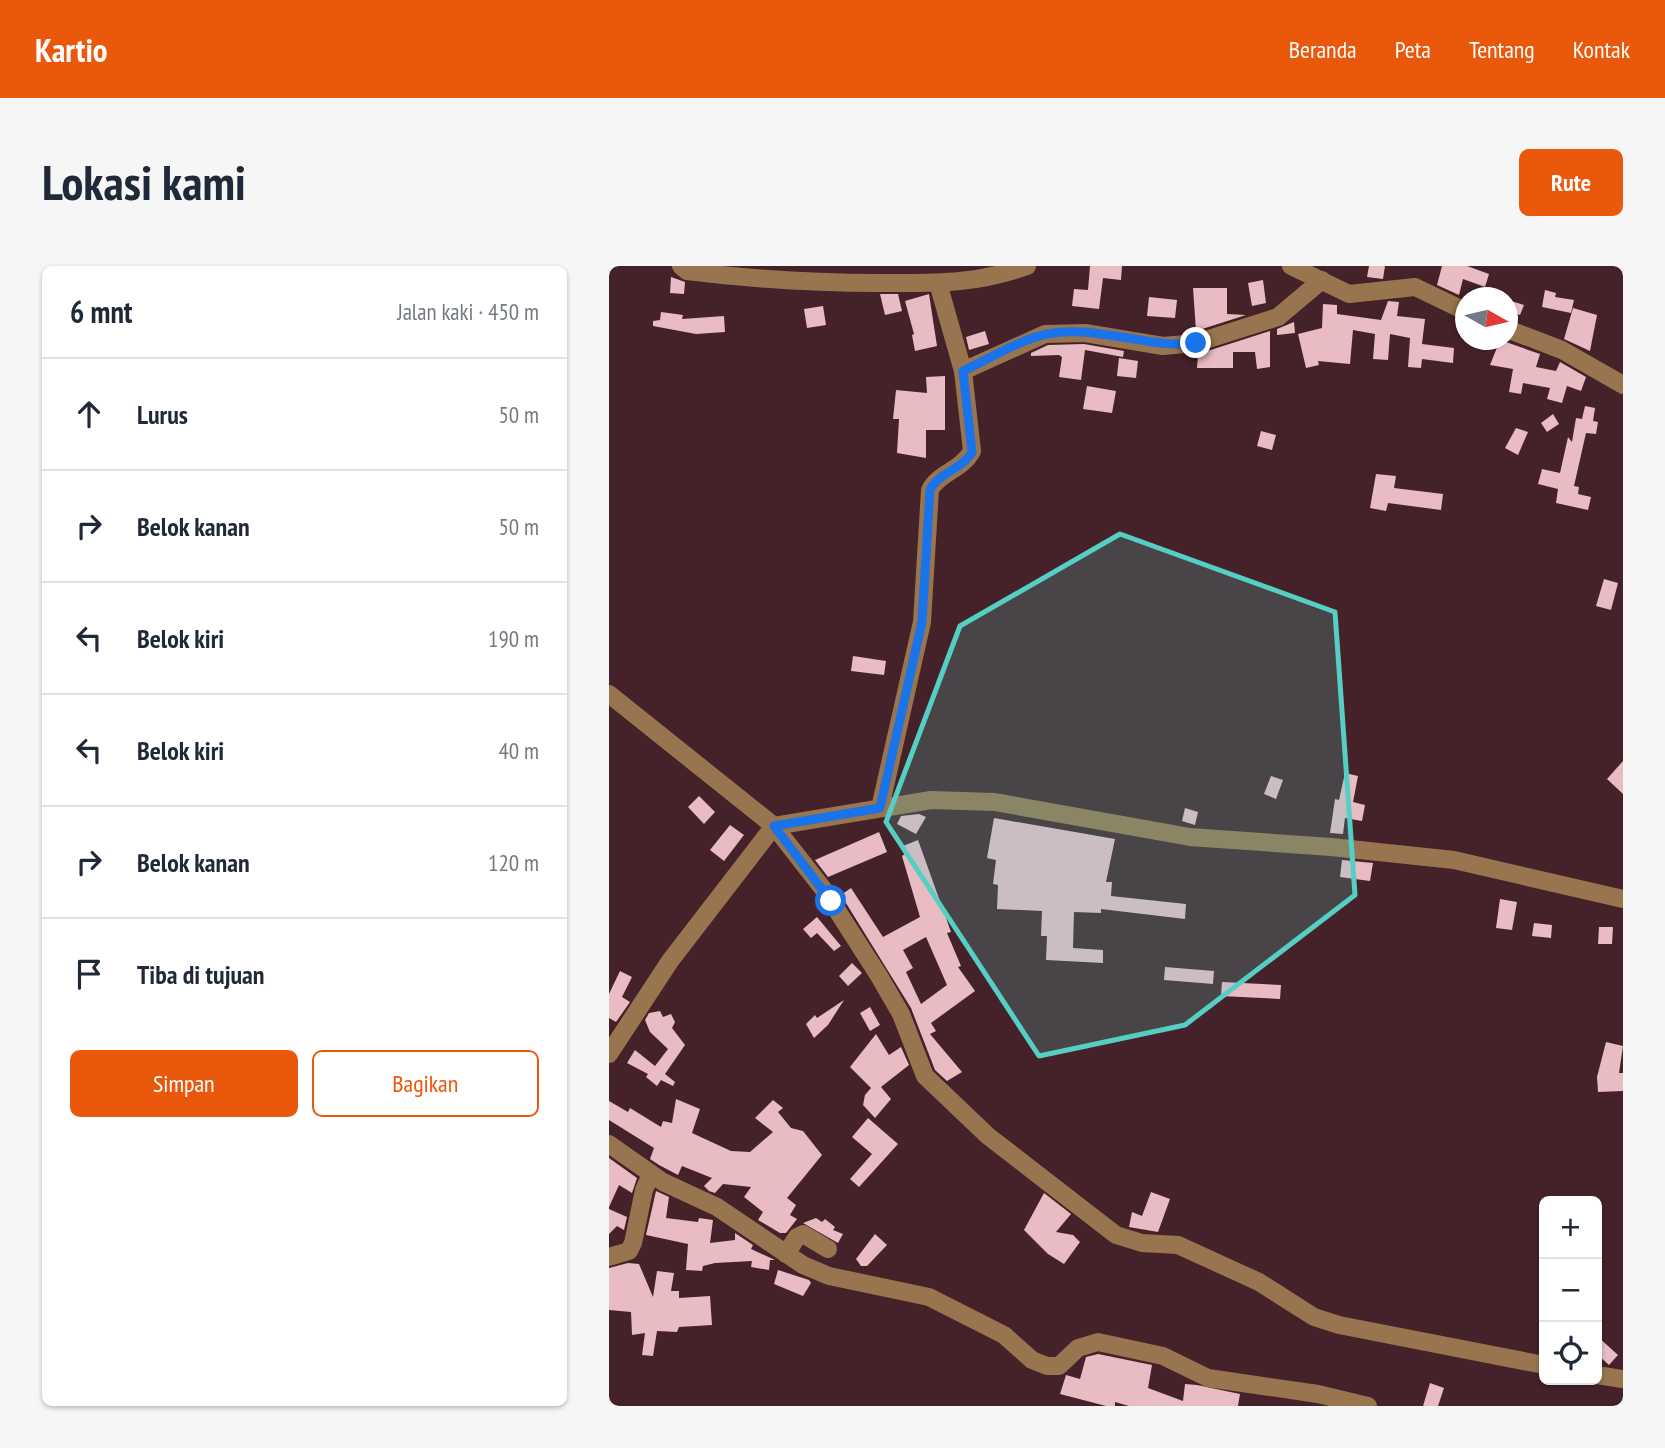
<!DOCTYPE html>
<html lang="id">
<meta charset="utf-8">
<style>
:root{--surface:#fff;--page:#f6f6f7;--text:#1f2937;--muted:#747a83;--line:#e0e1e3;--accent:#ea580c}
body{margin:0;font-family:"PT Sans Narrow",sans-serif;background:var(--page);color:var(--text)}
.controls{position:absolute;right:21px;bottom:21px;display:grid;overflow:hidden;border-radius:10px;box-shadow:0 2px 5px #0004}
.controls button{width:63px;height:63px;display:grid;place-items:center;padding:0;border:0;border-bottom:2px solid var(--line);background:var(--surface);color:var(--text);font:35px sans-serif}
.compass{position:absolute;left:846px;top:21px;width:63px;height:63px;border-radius:50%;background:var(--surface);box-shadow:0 2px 5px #0004;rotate:98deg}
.stop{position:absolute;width:21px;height:21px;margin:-16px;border:5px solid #1a73e8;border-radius:50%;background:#fff}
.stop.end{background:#1a73e8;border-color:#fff;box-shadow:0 2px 7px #0008}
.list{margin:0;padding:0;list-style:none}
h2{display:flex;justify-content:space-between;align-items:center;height:91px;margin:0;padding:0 28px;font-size:30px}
h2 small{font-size:23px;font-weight:400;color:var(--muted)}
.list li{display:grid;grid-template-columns:46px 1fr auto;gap:21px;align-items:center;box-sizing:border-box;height:112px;padding:0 28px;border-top:2px solid var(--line)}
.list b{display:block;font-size:26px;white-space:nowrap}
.list em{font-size:23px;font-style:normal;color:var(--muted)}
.actions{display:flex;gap:14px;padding:21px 28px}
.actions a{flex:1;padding:16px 0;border:2px solid var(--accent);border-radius:10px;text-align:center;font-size:24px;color:var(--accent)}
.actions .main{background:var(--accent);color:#fff}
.icon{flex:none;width:38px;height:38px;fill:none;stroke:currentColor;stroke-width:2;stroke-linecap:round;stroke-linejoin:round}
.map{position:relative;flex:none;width:1014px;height:1140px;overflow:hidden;border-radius:10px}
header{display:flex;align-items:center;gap:42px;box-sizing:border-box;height:98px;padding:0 35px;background:var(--accent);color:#fff}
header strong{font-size:33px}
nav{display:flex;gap:38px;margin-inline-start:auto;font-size:24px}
.intro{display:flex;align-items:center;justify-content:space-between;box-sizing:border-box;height:168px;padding:0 42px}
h1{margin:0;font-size:49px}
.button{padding:18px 32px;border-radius:10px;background:var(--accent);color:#fff;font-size:24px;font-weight:700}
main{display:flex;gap:42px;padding:0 42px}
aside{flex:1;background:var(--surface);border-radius:10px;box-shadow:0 2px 5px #0004}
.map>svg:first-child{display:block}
</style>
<header>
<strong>Kartio</strong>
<nav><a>Beranda</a><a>Peta</a><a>Tentang</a><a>Kontak</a></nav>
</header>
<div class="intro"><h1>Lokasi kami</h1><a class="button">Rute</a></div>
<main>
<aside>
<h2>6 mnt<small>Jalan kaki · 450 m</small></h2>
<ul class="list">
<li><svg class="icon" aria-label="ahead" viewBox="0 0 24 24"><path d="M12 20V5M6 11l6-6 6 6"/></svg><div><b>Lurus</b></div><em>50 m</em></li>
<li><svg class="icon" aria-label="right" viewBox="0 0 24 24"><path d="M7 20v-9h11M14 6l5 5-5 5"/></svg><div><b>Belok kanan</b></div><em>50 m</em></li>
<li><svg class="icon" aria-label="left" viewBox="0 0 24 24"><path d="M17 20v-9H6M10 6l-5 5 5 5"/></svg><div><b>Belok kiri</b></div><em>190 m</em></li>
<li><svg class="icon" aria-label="left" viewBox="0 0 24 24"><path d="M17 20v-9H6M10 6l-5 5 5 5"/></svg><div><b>Belok kiri</b></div><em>40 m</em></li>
<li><svg class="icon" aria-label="right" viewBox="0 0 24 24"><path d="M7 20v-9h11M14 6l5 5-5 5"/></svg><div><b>Belok kanan</b></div><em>120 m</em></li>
<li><svg class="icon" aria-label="arrive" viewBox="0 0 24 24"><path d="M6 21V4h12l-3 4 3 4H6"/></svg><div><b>Tiba di tujuan</b></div></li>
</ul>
<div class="actions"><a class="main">Simpan</a><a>Bagikan</a></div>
</aside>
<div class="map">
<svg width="1014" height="1140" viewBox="0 0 1014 1140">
<rect width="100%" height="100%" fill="#452229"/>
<!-- building -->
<g fill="#e9bbc2" fill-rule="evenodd">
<path d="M481,0H513L512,14L494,12L490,43L463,40L465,23L479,24Z"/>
<path d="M760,0H776L774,13L758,11Z"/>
<path d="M833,0H858L880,8L876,21L854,13L850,29L828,19Z"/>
<path d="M62,11L76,16L75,28L61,27Z"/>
<path d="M654,14L657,37L643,40L639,17Z"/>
<path d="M584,22H618V48L637,49L587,65Z"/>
<path d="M936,24L947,27L946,31L965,34L962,47L933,41Z"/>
<path d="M271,28H289L293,45L276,49Z"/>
<path d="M320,28L328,80L306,85L303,69L305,68L296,35Z"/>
<path d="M540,31L568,34L566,52L538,50Z"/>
<path d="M899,34L915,39L911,49L899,45Z"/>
<path d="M779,35L790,36L788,50L816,53L813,78L845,82L844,97L813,93L812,102L799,101L801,72L781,68L779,94L764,93L766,68L744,64L741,98L709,95L710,99L697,102L689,68L713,62L714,38L728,39V48L772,54Z"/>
<path d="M214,40L217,59L198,62L195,43Z"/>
<path d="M964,42L988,49L981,85L955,73Z"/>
<path d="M52,46L74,49L73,53L115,50L116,66L87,68L44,60V55L51,54Z"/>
<path d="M685,56L686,67L668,69V63Z"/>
<path d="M376,65L380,78L360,84L357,71Z"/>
<path d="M661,65V101L648,103L646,86H624V102H588L589,88Z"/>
<path d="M891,74L931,88L927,101L947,105L951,96L977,111L972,125L958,120L953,137L938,133L941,122L914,117L912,128L900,126L904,103L881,99Z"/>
<path d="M475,78L515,85L514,91L476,84L472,114L450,111L453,91L450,89L422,90V87L439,79Z"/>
<path d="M510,92L529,95L527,112L508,110Z"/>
<path d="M336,110V164H317V192L288,187L290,153H284L287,124L318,127L317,111Z"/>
<path d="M478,120L507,125L503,147L474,143Z"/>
<path d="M976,140L986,142L984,155L989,156L987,168L977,167L965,220L970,221L969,228L982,231L979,244L947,237L949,223L929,218L933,203L951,207L959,171L963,176L967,152L973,153Z"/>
<path d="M944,148L950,158L938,166L932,157Z"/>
<path d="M907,162L919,166L909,189L896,182Z"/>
<path d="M652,165L667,169L663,184L648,180Z"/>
<path d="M767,208L787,210L785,222L834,228L832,244L779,237L777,245L761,242Z"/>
<path d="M995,313L1009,317L1002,344L987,340Z"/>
<path d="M244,390L277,395L275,409L242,405Z"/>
<path d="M1014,495V528L998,513Z"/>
<path d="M736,507L749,510L744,536L756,539L753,555L736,552L734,568L721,567L726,533L730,534Z"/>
<path d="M662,510L674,514L667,533L655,528Z"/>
<path d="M90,530L106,546L95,558L79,541Z"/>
<path d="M576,542L589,546L586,559L573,555Z"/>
<path d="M310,548L317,551L307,568L288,558L292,550Z"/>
<path d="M385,552L506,573L497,616H503L502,630L577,638L576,653L492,643V647L465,646L464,682L494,684V697L437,694L438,670H432L433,645L388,643L389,619L384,618L387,594L378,592Z"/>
<path d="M121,559L135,569L115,595L101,584Z"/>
<path d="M270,566L278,586L219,611L206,594Z"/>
<path d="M309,574L342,666L338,667L352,700L349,701L366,725L322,757L327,765L321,768L353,806L338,815L326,804L302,742L232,629L242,622L274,671L311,651L293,590L297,587L294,580ZM317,671L338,719L312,738L297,706L304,702L294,684Z"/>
<path d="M733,594L764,597L761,615L731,611Z"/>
<path d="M891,633L908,636L903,664L887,662Z"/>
<path d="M208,651L232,680L225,685L208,667L202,672L194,663Z"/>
<path d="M925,657L943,659L942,672L923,670Z"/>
<path d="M990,661H1004L1003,678H989Z"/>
<path d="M243,697L253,707L239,720L230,710Z"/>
<path d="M556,701L605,705L604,718L555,714Z"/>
<path d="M11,705L23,711L13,731L21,736L7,756L0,752V728Z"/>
<path d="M613,716L672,719L671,733L612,730Z"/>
<path d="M235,734L219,759L205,772L197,758L206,749L208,752Z"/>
<path d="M261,741L271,759L261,765L251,747Z"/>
<path d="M51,745L54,751L62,748L66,756L63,762L76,779L56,808L66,816L64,820L52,814L48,820L37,811L39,808L18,797L26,784L46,800L59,783L41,766L36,754L40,747Z"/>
<path d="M267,768L280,789L292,781L300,799L272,821L282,833L266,852L254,839L256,829L262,822L241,801Z"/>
<path d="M997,776L1014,780L1010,807H1014V825L989,826L988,811Z"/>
<path d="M67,833L91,843L83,867L122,885L141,886L164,866L146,852L164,834L174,842L169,846L182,862L194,865L213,889L178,932L187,939L181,949L188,953L177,967H171L149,954L154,946L135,931L142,921L114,918L106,927L100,925L95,920L103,912L73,900L69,909L50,899L41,893L45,882L0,854V835L19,846L21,842L52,861L54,855L63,857Z"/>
<path d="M259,852L289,878L250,921L241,913L263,888L243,871Z"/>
<path d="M0,892L28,912L23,927L10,919L0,941Z"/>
<path d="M47,925L60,931L57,952L89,956L90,952L104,954L101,977L126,974V967L144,979L142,983L166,994H161L160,1004L142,1001L143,995L106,997L94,1000L93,1005L77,1004L79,978L37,969Z"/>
<path d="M542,926L561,933L549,966L520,961L523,946L533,950Z"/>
<path d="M435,927L462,948L447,966L464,969L471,976L455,998L439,988L415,964Z"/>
<path d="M0,943L18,951L15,964L8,960L0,968Z"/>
<path d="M207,952L213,956L216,953L226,961L224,964L234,968L229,977L194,957Z"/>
<path d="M266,968L278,979L258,1000H252L247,993Z"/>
<path d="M19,997L30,998L44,1031L48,1005L65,1007L62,1025H70V1032L101,1030L103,1059L70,1061L68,1066L48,1065L44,1090L33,1089L36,1067L23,1069L22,1046L0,1044V1002Z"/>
<path d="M169,1004L200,1014L202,1017L194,1030L165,1018Z"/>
<path d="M988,1070L1009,1089L1000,1099L988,1088Z"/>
<path d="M489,1088L543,1099L539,1122L574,1135L576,1118L588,1119L631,1128L629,1140H520L506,1136V1140H497L451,1128L457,1109L471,1113L477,1091Z"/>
<path d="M821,1117L835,1122L829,1140H814Z"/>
</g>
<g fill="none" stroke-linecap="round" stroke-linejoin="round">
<!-- minor -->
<g stroke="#98754e" stroke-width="18">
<path d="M72,0L78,5C142,13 206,17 270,17C326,17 364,19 418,0"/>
<path d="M682,0L740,28L806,21L856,45"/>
<path d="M898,63L953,84L1014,119"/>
<path d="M354,105L436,68L476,67L554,80L587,77L669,51L713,14"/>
<path d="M0,428L165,560L322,534L386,536L581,571L722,581L845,594L1014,633"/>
<path d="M271,542L313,356L321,224C329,207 353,204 363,185L354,105L329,17"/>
<path d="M0,788L61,695L165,560L215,624L270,710L292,748L316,810L379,870L507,969L533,977L569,979L650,1016L705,1051L730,1059L935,1099"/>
<path d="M0,878L54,916L108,941L194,999L220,1010L320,1031L395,1069L423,1094L438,1100H450L469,1082L489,1076L554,1090L599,1112L709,1128L759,1140"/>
<path d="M177,988L188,971L194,968L219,983"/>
<path d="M0,991L20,985L24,977L35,924L42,908"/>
<path d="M988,1109L1014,1113"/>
</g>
</g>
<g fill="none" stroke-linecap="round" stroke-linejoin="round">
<!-- route -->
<path stroke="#1a73e8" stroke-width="9" d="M222,635L165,560L271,542L313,356L321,224C329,207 354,203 363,186L354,105C381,93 409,74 438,68C488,58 537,83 587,77"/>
</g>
<!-- marked area -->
<path fill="#55cec4" fill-opacity="0.2" stroke="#55cec4" stroke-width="5" stroke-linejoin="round" d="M511,268L726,346L746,629L576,759L430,790L277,556L351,360Z"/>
</svg>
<div class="controls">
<button>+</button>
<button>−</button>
<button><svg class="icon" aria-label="locate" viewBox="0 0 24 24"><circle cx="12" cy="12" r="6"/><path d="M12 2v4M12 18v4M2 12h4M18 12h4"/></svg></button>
</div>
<svg class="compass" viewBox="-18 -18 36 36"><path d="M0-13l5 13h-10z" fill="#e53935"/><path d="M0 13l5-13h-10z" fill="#747a83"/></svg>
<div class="stop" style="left:222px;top:635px"></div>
<div class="stop end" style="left:587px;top:77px"></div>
</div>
</main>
